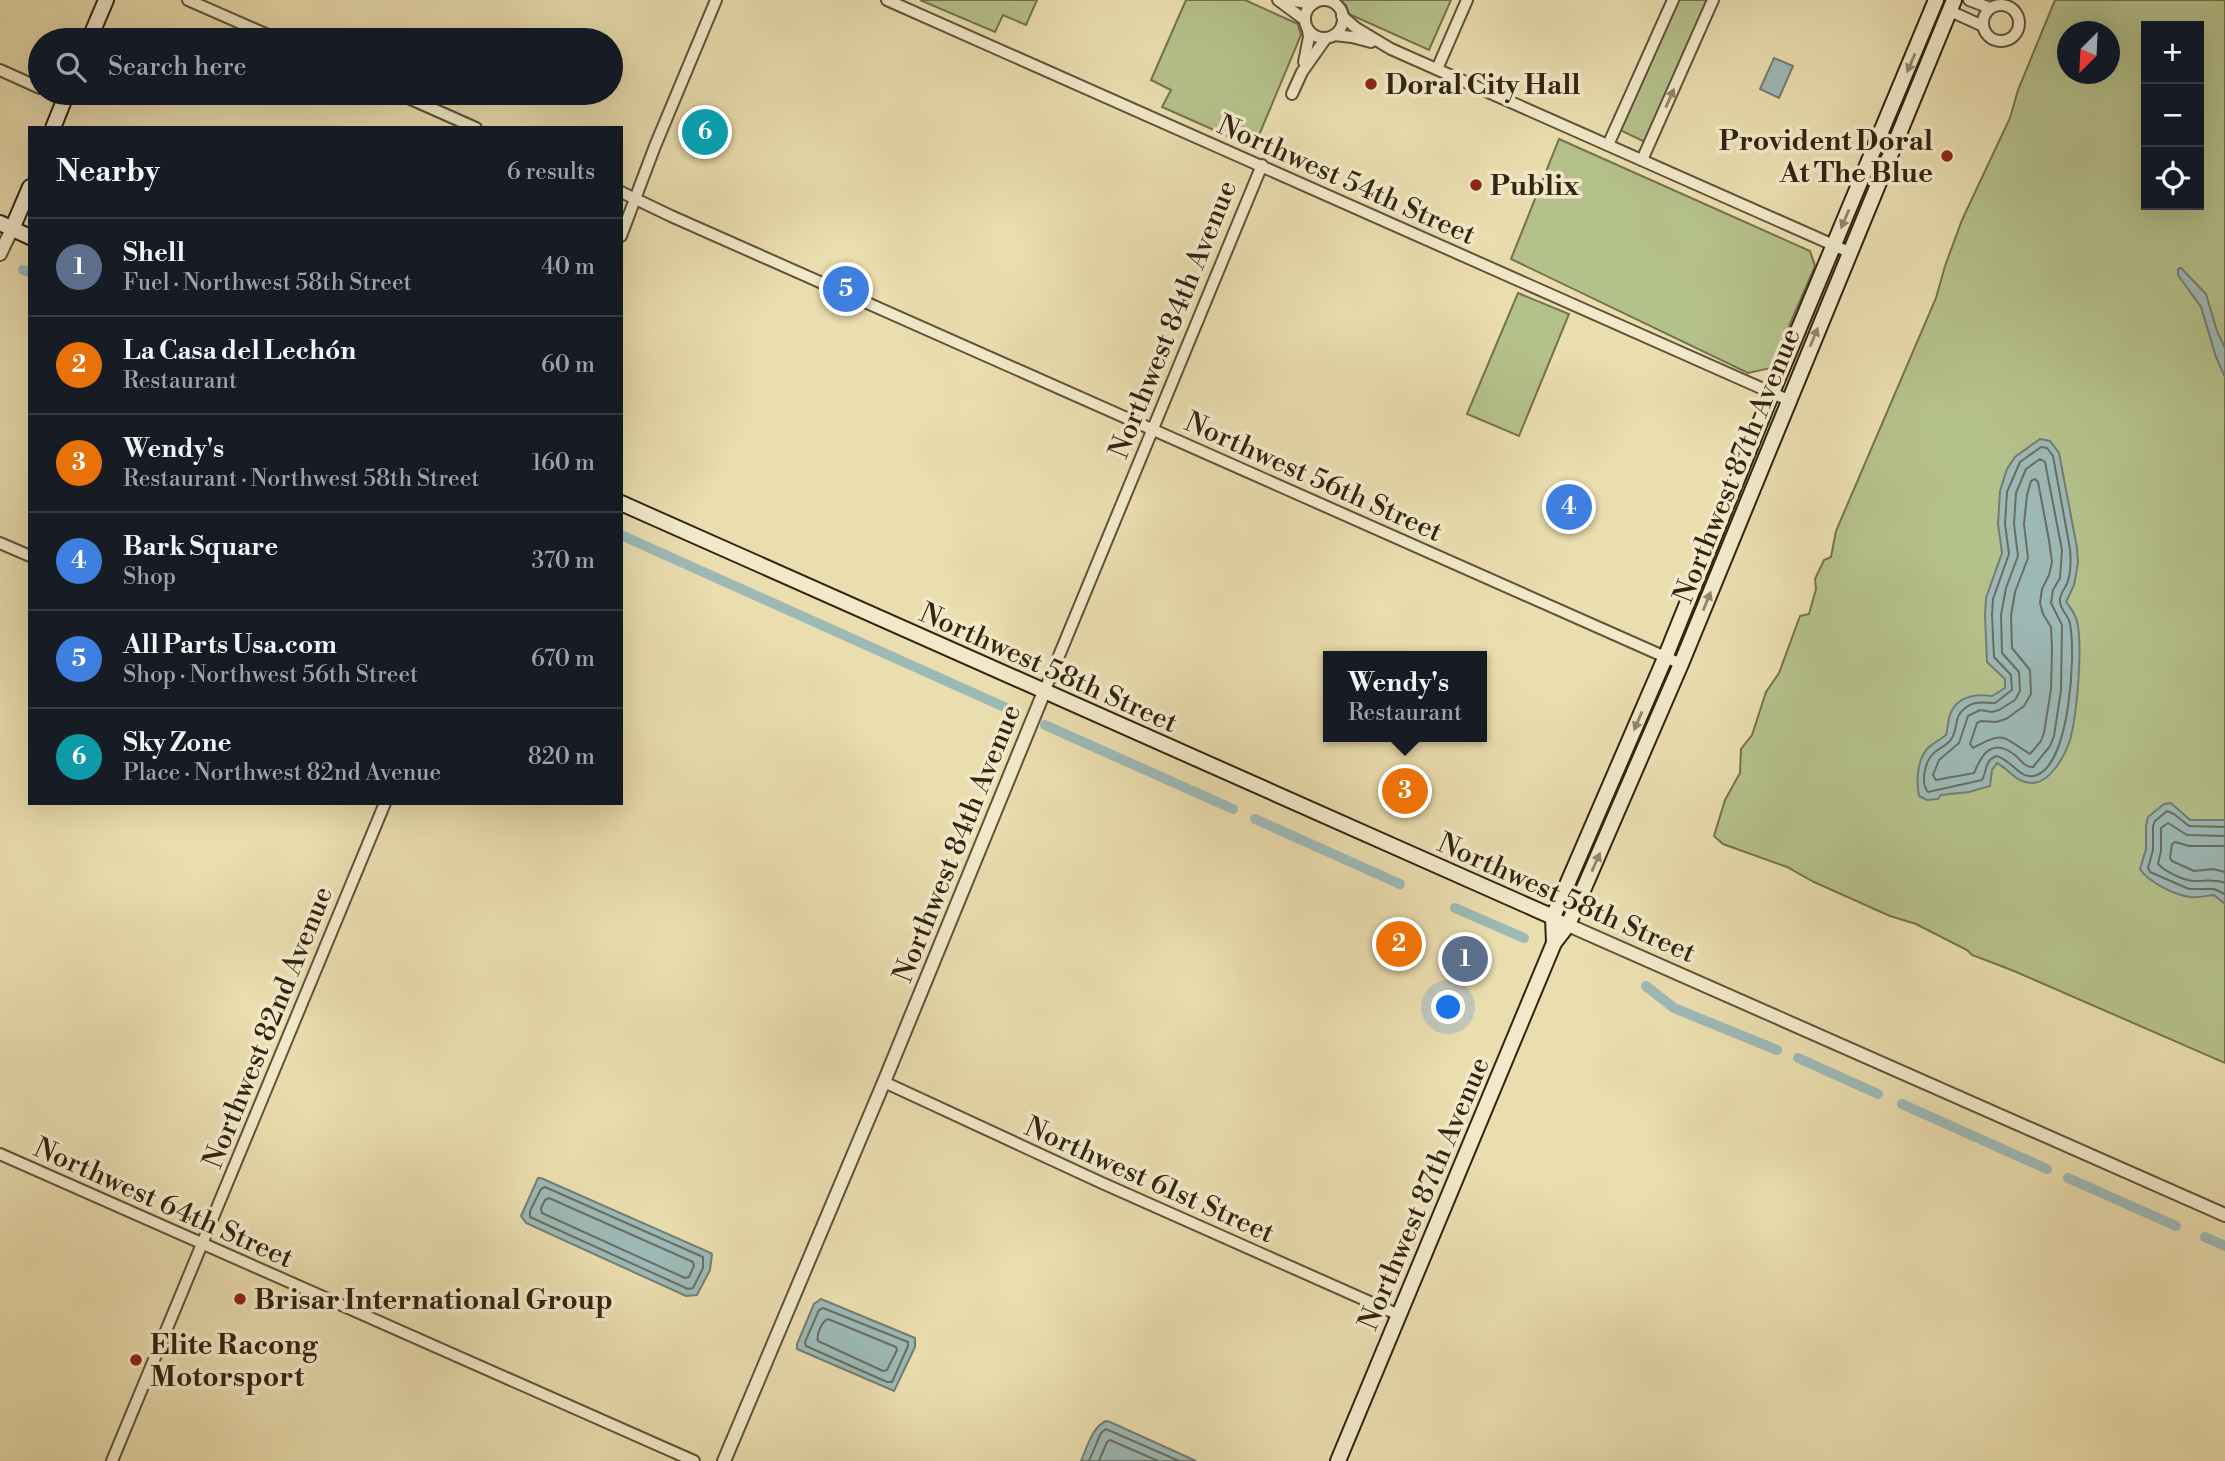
<!DOCTYPE html>
<meta charset="utf-8">
<style>
:root{--surface:#171b24;--page:#242831;--text:#f1f3f6;--muted:#9ea1a6;--line:#363941;--accent:#c59692}
body{margin:0;font-family:"Libre Bodoni",serif;background:var(--page);color:var(--text)}
.controls{position:absolute;right:21px;top:21px;display:grid;overflow:hidden;border-radius:0px;box-shadow:0 7px 28px #0002}
.controls button{width:63px;height:63px;display:grid;place-items:center;padding:0;border:0;border-bottom:2px solid var(--line);background:var(--surface);color:var(--text);font:35px sans-serif}
.compass{position:absolute;left:2057px;top:21px;width:63px;height:63px;border-radius:50%;background:var(--surface);box-shadow:0 7px 28px #0002;rotate:204deg}
.you{position:absolute;left:1449px;top:1008px;width:24px;height:24px;margin:-18px;border:5px solid #fff;border-radius:50%;background:#1a73e8;box-shadow:0 0 0 10px #1a73e833}
.badge{display:grid;place-items:center;width:46px;height:46px;border-radius:50%;background:var(--accent);color:#fff;font-size:23px;font-weight:700}
.pin{position:absolute;translate:-50% -50%;border:4px solid #fff;box-shadow:0 2px 7px #0006}
.popup{position:absolute;left:1323px;top:651px;width:164px;height:91px;box-sizing:border-box;display:grid;place-content:center;border-radius:0px;background:var(--surface);filter:drop-shadow(0 2px 5px #0005);font-size:23px;white-space:nowrap;color:var(--muted)}
.popup b{font-size:26px;color:var(--text)}
.popup::after{content:'';position:absolute;left:50%;top:100%;margin-left:-14px;border:14px solid transparent;border-top-color:var(--surface)}
.list{margin:0;padding:0;list-style:none}
h2{display:flex;justify-content:space-between;align-items:center;height:91px;margin:0;padding:0 28px;font-size:30px}
h2 small{font-size:23px;font-weight:400;color:var(--muted)}
.list li{display:grid;grid-template-columns:46px 1fr auto;gap:21px;align-items:center;box-sizing:border-box;height:98px;padding:0 28px;border-top:2px solid var(--line)}
.list b{display:block;font-size:26px;white-space:nowrap}
.list p{margin:0;font-size:23px;white-space:nowrap;color:var(--muted)}
.list em{font-size:23px;font-style:normal;color:var(--muted)}
.icon{flex:none;width:38px;height:38px;fill:none;stroke:currentColor;stroke-width:2;stroke-linecap:round;stroke-linejoin:round}
.map{position:relative;flex:none;width:2225px;height:1461px;overflow:hidden}
.search{position:absolute;background:var(--surface);box-shadow:0 7px 28px #0002;left:28px;top:28px;width:595px;height:77px;display:flex;align-items:center;gap:18px;box-sizing:border-box;padding:0 24px;border-radius:38px;color:var(--muted);font-size:26px}
.panel{position:absolute;background:var(--surface);box-shadow:0 7px 28px #0002;left:28px;top:126px;width:595px;height:679px;border-radius:0px}
.map>svg:first-child{display:block}
</style>
<div class="map">
<svg width="2225" height="1461" viewBox="0 0 2225 1461">
<rect width="100%" height="100%" fill="#eaddae"/>
<filter id="stains"><feTurbulence type="fractalNoise" baseFrequency=".00286" numOctaves="4"/><feColorMatrix values="0 0 0 0 .2 0 0 0 0 .09 0 0 0 0 .02 0 0 0 .5 -.17"/></filter>
<radialGradient id="worn" r=".72"><stop offset=".6" stop-color="#630" stop-opacity="0"/><stop offset="1" stop-color="#630" stop-opacity=".3"/></radialGradient>
<!-- green -->
<g fill="#b5c18b" stroke="#74724e" stroke-width="2" fill-rule="evenodd">
<path d="M920,0H1037L1026,25L1003,15L995,32Z"/>
<path d="M1186,0H1245L1298,24L1301,35L1257,140L1250,146L1162,107L1171,90L1151,80Z"/>
<path d="M1340,0H1451L1429,50L1349,14L1346,5Z"/>
<path d="M1678,0H1711L1647,143L1620,130Z"/>
<path d="M2055,0H2225V1063L2014,971L1972,955L1967,950L1916,924L1890,916L1814,882L1787,867L1723,844L1714,836L1725,800L1740,773L1741,749L1752,735L1766,692L1779,673L1800,616L1809,614L1816,589L1815,579L1824,560L1831,557L1836,531L1936,298L1945,266L1962,220L2010,118L2018,90ZM2146,26H2199V205H2146ZM2068,32H2110V74H2068Z"/>
<path d="M1559,139L1810,251L1815,266L1771,368L1748,373L1511,259Z"/>
<path d="M1518,293L1569,314L1519,436L1467,414Z"/>
</g>
<!-- water -->
<g fill="#9db9b6" stroke="#737d74" stroke-width="2">
<path d="M1774,58L1793,66L1779,98L1760,89Z"/>
<path d="M2181,268L2206,294L2217,331L2225,348V377L2216,357L2201,307L2178,275V269Z"/>
<path d="M2040,439L2050,441L2059,453L2077,548L2078,563L2074,585L2066,602C2071,608 2075,614 2077,621C2083,647 2077,714 2070,740C2065,755 2051,782 2033,783C2017,784 2010,770 1997,763L1992,770L1990,786L1969,792L1941,795L1938,799L1927,800L1919,796C1916,782 1917,761 1927,749C1931,744 1940,740 1946,735C1948,728 1948,718 1951,712C1959,696 1977,694 1992,696L2005,688V679L1987,662L1985,615L1986,598L2002,553L1998,524L2000,491L2007,469L2015,457Z"/>
<path d="M2171,803L2190,820H2225V904L2214,895C2206,896 2198,898 2190,897C2175,895 2148,882 2140,869L2146,849V826L2148,817L2164,804Z"/>
<path d="M538,1178H541L711,1253L712,1254L710,1270L697,1295L686,1296L526,1223L521,1216Z"/>
<path d="M821,1299L915,1338V1347L894,1391L797,1349V1344L814,1304Z"/>
<path d="M1106,1421L1110,1422L1196,1461H1081C1087,1448 1092,1427 1106,1421Z"/>
</g>
<g fill="none" stroke-linecap="round" stroke-linejoin="round">
<!-- shore -->
<g stroke="#686e63" stroke-width="2">
<path d="M2041,447L2047,448L2053,456L2070,549C2071,560 2071,571 2068,581C2066,588 2060,593 2060,600C2059,609 2069,615 2070,624C2076,654 2070,762 2037,775C2020,782 2012,759 1996,756C1984,761 1987,772 1982,780L1928,792C1920,782 1925,760 1935,752C1940,748 1948,745 1952,738C1958,728 1954,717 1964,709C1974,700 1983,703 1995,703L2012,690L2011,675L1994,657L1992,615L1993,599L2009,554L2005,524L2007,492L2020,462Z"/>
<path d="M2040,459L2045,462L2062,550L2060,578L2053,590L2051,603L2062,625L2061,690L2054,736L2050,746L2033,767C2024,767 2022,761 2015,755C1992,737 1982,754 1974,773L1936,780L1933,775L1939,760L1959,743L1968,716L1980,710L1992,712L1999,710L2015,700L2020,691L2019,672L2002,653L2001,615L2006,588L2018,556L2014,524L2016,493L2026,469Z"/>
<path d="M2035,479L2038,482L2049,540L2052,562L2049,575L2042,589L2040,603L2043,614L2051,627L2052,649L2051,689L2044,733L2041,741L2030,754C2002,737 2005,730 1973,748L1970,744L1977,723L1981,721L1996,722L2006,719L2024,706L2031,694L2030,670L2012,648L2011,616L2015,592L2028,558L2024,524L2027,495L2031,481Z"/>
<path d="M2225,827L2189,826L2174,814L2167,811L2155,821L2153,826V850L2148,868L2150,872L2189,889H2214L2225,894"/>
<path d="M2225,836L2187,835L2168,823L2161,828V851L2158,864C2166,872 2184,881 2195,881C2206,881 2214,879 2225,883"/>
<path d="M2225,846H2189L2175,842L2172,844L2170,858L2172,861L2194,871L2213,869L2225,872"/>
<path d="M545,1187L703,1257V1268L693,1288L688,1289L530,1217V1211L541,1189Z"/>
<path d="M549,1198L693,1262L694,1266L689,1277L685,1278L542,1213L541,1208L545,1200Z"/>
<path d="M823,1308L908,1342V1346L892,1382H887L806,1346L805,1342L819,1310Z"/>
<path d="M828,1319L896,1347L897,1350L887,1370L883,1371L818,1341C816,1335 822,1321 828,1319Z"/>
<path d="M1089,1461L1101,1433L1106,1429L1179,1461"/>
<path d="M1099,1461L1107,1442L1110,1440L1158,1461"/>
</g>
<!-- canal -->
<g stroke="#9db9b6" stroke-width="10">
<path d="M23,270L30,273"/>
<path d="M621,535L1011,710"/>
<path d="M1045,725L1233,809"/>
<path d="M1255,819L1400,884"/>
<path d="M1455,908L1524,938"/>
<path d="M1646,986L1674,1008L1777,1050"/>
<path d="M1798,1058L1878,1094"/>
<path d="M1902,1104L2047,1169"/>
<path d="M2068,1178L2176,1226"/>
<path d="M2205,1237L2225,1246"/>
</g>
<defs>
<g id="minor">
<path d="M188,0L279,40"/>
<path d="M887,0L1788,400"/>
<path d="M1278,0L1305,20"/>
<path d="M1289,0L1313,4"/>
<path d="M1969,0L1990,8"/>
<circle cx="1324" cy="19" r="19"/>
<circle cx="2001" cy="23" r="18"/>
<path d="M1950,11L1983,26"/>
<path d="M1342,16L1356,28L1391,49L1849,252"/>
<path d="M1334,35L1352,37L1371,42"/>
<path d="M1304,62L1309,37L1308,30"/>
<path d="M1437,69L1467,0"/>
<path d="M0,70L40,88"/>
<path d="M51,93L65,99"/>
<path d="M397,93L476,128"/>
<path d="M1292,94L1302,72L1326,38"/>
<path d="M1608,145L1673,0"/>
<path d="M1642,160L1713,0"/>
<path d="M621,192L671,216L1681,664"/>
<path d="M621,236L655,146L716,0"/>
<path d="M0,543L30,556"/>
<path d="M1044,692L1262,165"/>
<path d="M884,1082L1102,1183L1399,1315"/>
<path d="M0,1154L694,1461"/>
<path d="M112,1461C204,1242 292,1022 385,803"/>
</g>
<g id="tertiary">
<path d="M0,254L12,229"/>
<path d="M1559,921L2225,1215"/>
<path d="M724,1461L884,1082L1044,692"/>
</g>
<g id="secondary">
<path d="M89,40L106,0"/>
<path d="M53,128L67,93"/>
<path d="M0,223L30,237"/>
<path d="M12,229L30,187"/>
<path d="M621,503L1553,917"/>
<path d="M1554,943L1553,917L1665,658L1772,393L1936,0"/>
<path d="M1338,1461L1554,943L1568,925L1681,664L1954,0"/>
</g>
</defs>
<!-- minor casing -->
<use href="#minor" stroke="#615238" stroke-width="14"/>
<!-- tertiary casing -->
<use href="#tertiary" stroke="#615238" stroke-width="16"/>
<!-- secondary casing -->
<use href="#secondary" stroke="#332410" stroke-width="18"/>
<!-- minor -->
<use href="#minor" stroke="#f1e9ca" stroke-width="10"/>
<!-- tertiary -->
<use href="#tertiary" stroke="#f1e9ca" stroke-width="12"/>
<!-- secondary -->
<use href="#secondary" stroke="#f1e9ca" stroke-width="14"/>
</g>
<!-- one-way arrows -->
<defs><path id="oneway-solid" d="M-6-.8H1V-3.2L6.5 0L1 3.2V.8H-6Z" transform="scale(1.75)"/></defs>
<g fill="#92866d">
<use href="#oneway-solid" transform="translate(1911 63) rotate(113)"/>
<use href="#oneway-solid" transform="translate(1670 98) rotate(-66)"/>
<use href="#oneway-solid" transform="translate(1845 219) rotate(113)"/>
<use href="#oneway-solid" transform="translate(1814 337) rotate(-68)"/>
<use href="#oneway-solid" transform="translate(1707 601) rotate(-68)"/>
<use href="#oneway-solid" transform="translate(1638 721) rotate(113)"/>
<use href="#oneway-solid" transform="translate(1596 862) rotate(-66)"/>
</g>
<!-- markers -->
<g fill="#8f2418" stroke="#f1e9ca" stroke-width="2.5">
<circle cx="1371" cy="84" r="7"/>
<circle cx="1947" cy="156" r="7"/>
<circle cx="1476" cy="185" r="7"/>
<circle cx="240" cy="1299" r="7"/>
<circle cx="136" cy="1360" r="7"/>
</g>
<g text-anchor="middle" stroke-width="7" stroke-linejoin="round" paint-order="stroke">
<!-- poi labels -->
<g font-size="28" font-weight="bold" fill="#332410" stroke="#f1e9ca" text-anchor="start">
<text x="1385" y="94">Doral City Hall</text>
<text x="1933" y="150" text-anchor="end">Provident Doral<tspan x="1933" dy="32">At The Blue</tspan></text>
<text x="1490" y="195">Publix</text>
<text x="254" y="1309">Brisar International Group</text>
<text x="150" y="1354">Elite Racong<tspan x="150" dy="32">Motorsport</tspan></text>
</g>
<!-- street labels -->
<g font-size="28" fill="#332410" stroke="#f1e9ca">
<text transform="translate(1347 179) rotate(24)" y="10">Northwest 54th Street</text>
<text transform="translate(1172 319) rotate(-68)" y="10">Northwest 84th Avenue</text>
<text transform="translate(1736 465) rotate(-68)" y="10">Northwest 87th Avenue</text>
<text transform="translate(1314 476) rotate(24)" y="10">Northwest 56th Street</text>
<text transform="translate(1049 667) rotate(24)" y="10">Northwest 58th Street</text>
<text transform="translate(956 843) rotate(-68)" y="10">Northwest 84th Avenue</text>
<text transform="translate(1567 897) rotate(24)" y="10">Northwest 58th Street</text>
<text transform="translate(267 1027) rotate(-68)" y="10">Northwest 82nd Avenue</text>
<text transform="translate(1150 1179) rotate(24)" y="10">Northwest 61st Street</text>
<text transform="translate(1423 1193) rotate(-67)" y="10">Northwest 87th Avenue</text>
<text transform="translate(164 1202) rotate(24)" y="10">Northwest 64th Street</text>
</g>
</g>
<rect width="100%" height="100%" filter="url(#stains)"/>
<rect width="100%" height="100%" fill="url(#worn)"/>
</svg>
<div class="controls">
<button>+</button>
<button>−</button>
<button><svg class="icon" aria-label="locate" viewBox="0 0 24 24"><circle cx="12" cy="12" r="6"/><path d="M12 2v4M12 18v4M2 12h4M18 12h4"/></svg></button>
</div>
<svg class="compass" viewBox="-18 -18 36 36"><path d="M0-13l5 13h-10z" fill="#e53935"/><path d="M0 13l5-13h-10z" fill="#9ea1a6"/></svg>
<div class="you"></div>
<div class="pin badge" style="left:1465px;top:959px;background:#5c6f8a">1</div>
<div class="pin badge" style="left:1399px;top:944px;background:#e8710a">2</div>
<div class="pin badge" style="left:1405px;top:791px;background:#e8710a">3</div>
<div class="popup"><b>Wendy's</b>Restaurant</div>
<div class="pin badge" style="left:1569px;top:507px;background:#3f7fe0">4</div>
<div class="pin badge" style="left:846px;top:289px;background:#3f7fe0">5</div>
<div class="pin badge" style="left:705px;top:132px;background:#0f9aa8">6</div>
<div class="search"><svg class="icon" aria-label="search" viewBox="0 0 24 24"><circle cx="10" cy="10" r="6"/><path d="M15 15l6 6"/></svg>Search here</div>
<section class="panel">
<h2>Nearby<small>6 results</small></h2>
<ul class="list">
<li><span class="badge" style="background:#5c6f8a">1</span><div><b>Shell</b><p>Fuel · Northwest 58th Street</p></div><em>40 m</em></li>
<li><span class="badge" style="background:#e8710a">2</span><div><b>La Casa del Lechón</b><p>Restaurant</p></div><em>60 m</em></li>
<li><span class="badge" style="background:#e8710a">3</span><div><b>Wendy's</b><p>Restaurant · Northwest 58th Street</p></div><em>160 m</em></li>
<li><span class="badge" style="background:#3f7fe0">4</span><div><b>Bark Square</b><p>Shop</p></div><em>370 m</em></li>
<li><span class="badge" style="background:#3f7fe0">5</span><div><b>All Parts Usa.com</b><p>Shop · Northwest 56th Street</p></div><em>670 m</em></li>
<li><span class="badge" style="background:#0f9aa8">6</span><div><b>Sky Zone</b><p>Place · Northwest 82nd Avenue</p></div><em>820 m</em></li>
</ul>
</section>
</div>
